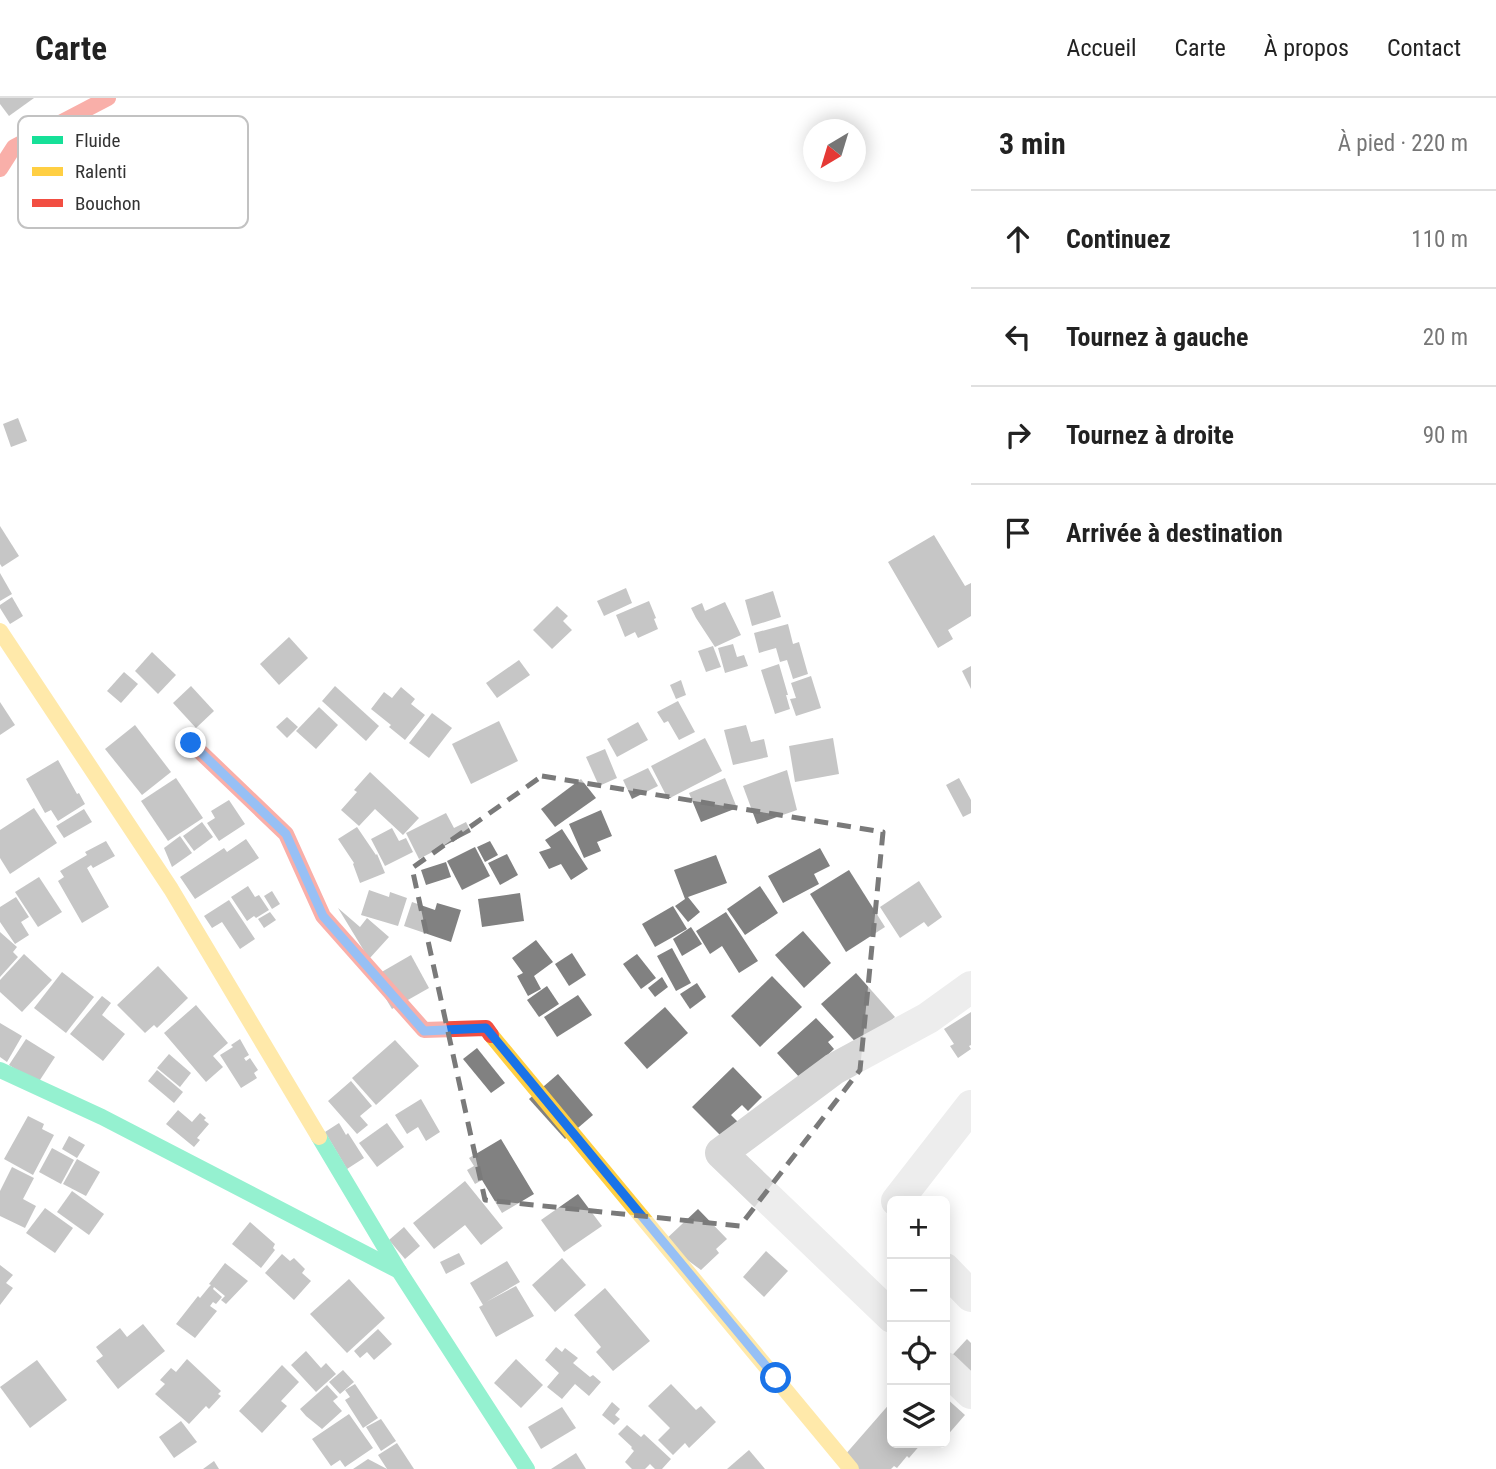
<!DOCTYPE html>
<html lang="fr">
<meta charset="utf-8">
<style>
:root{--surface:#fff;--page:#f6f6f6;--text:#222;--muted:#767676;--line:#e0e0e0}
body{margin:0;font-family:"Roboto Condensed",sans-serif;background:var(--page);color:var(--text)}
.controls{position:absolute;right:21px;bottom:21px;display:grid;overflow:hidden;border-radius:10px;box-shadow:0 4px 18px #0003}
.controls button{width:63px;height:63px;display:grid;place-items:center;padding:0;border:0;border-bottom:2px solid var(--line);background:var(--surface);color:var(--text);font:35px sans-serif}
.compass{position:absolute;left:803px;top:21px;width:63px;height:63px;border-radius:50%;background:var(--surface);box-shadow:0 4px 18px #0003;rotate:218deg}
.stop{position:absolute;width:21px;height:21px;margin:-16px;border:5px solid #1a73e8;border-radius:50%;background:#fff}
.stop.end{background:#1a73e8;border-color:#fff;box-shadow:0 2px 7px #0008}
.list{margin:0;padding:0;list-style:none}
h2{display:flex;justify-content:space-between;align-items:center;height:91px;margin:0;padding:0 28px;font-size:30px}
h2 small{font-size:23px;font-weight:400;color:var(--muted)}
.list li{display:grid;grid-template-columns:46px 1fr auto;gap:21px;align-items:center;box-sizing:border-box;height:98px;padding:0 28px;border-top:2px solid var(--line)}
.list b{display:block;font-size:26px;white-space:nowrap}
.list em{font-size:23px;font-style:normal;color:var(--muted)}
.icon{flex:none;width:38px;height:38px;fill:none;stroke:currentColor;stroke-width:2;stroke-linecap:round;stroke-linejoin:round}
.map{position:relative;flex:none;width:971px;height:1371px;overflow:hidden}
header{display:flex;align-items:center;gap:42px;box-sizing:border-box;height:98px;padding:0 35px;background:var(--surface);border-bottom:2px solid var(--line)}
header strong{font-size:33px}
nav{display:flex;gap:38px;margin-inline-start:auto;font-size:24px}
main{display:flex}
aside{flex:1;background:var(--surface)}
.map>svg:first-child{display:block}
</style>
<header>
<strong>Carte</strong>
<nav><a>Accueil</a><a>Carte</a><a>À propos</a><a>Contact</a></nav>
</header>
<main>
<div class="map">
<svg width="971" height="1371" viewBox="0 0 971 1371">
<rect width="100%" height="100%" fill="#fff"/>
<!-- building -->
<g fill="#818181">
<path d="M0,0H34L9,18L0,6Z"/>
<path d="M18,320L27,343L11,349L3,326Z"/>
<path d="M0,428L19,458L2,469L0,466Z"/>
<path d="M934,437L965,488L971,485V518L948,532L953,541L938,550L888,464Z"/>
<path d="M0,475L12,496L0,503Z"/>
<path d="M626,490L632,505L604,518L597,503Z"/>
<path d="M773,493L781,519L752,528L745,502Z"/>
<path d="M12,499L23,518L10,526L0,510V507Z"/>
<path d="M649,503L656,520L654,521L658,531L638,540L635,534L625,539L616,517Z"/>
<path d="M725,504L741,537L715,549L696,520L691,510L702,505L705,513Z"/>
<path d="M557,508L568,518L563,523L572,532L552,551L533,532Z"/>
<path d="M788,526L793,546L799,544L808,576L793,581L787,562L780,564L776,550L759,555L754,535Z"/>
<path d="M289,539L308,560L279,587L260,566Z"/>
<path d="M733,546L737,559L744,557L748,568L725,575L718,550Z"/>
<path d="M713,548L721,569L706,574L698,553Z"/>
<path d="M152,554L176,577L158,596L135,573Z"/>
<path d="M519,562L530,577L497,600L486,585Z"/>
<path d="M779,566L788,597H786L790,611L775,616L761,572Z"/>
<path d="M971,568V591L962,573Z"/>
<path d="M124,574L138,586L121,605L107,593Z"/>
<path d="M811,578L821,610L796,618L790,601L796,600L791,585Z"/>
<path d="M681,582L686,597L676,601L670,587Z"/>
<path d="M191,588L214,613L196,630L173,605Z"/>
<path d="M335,588L379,628L366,643L322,603Z"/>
<path d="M401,589L415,601L411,606L425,617L405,642L389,629L391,627L371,611L384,594L392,600Z"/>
<path d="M678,603L695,634L679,642L668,623L664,625L657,614Z"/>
<path d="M0,604L15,627L0,637Z"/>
<path d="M319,609L338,627L316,651L296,633Z"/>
<path d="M432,615L452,630L429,660L409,645Z"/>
<path d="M287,619L298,629L287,640L276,629Z"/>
<path d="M499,623L518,663L471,686L452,646Z"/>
<path d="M638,624L648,642L617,659L607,641Z"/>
<path d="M135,627L171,674L142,697L105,651Z"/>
<path d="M746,627L751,644L764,641L768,659L733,667L724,632Z"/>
<path d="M705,640L722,673L668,701L651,668Z"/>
<path d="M833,640L839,676L795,684L789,648Z"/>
<path d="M605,651L617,680L599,688L586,659Z"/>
<path d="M58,662L77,696L79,695L85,706L58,723L51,712L45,715L26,681Z"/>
<path d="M648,670L658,688L632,701L623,682Z"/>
<path d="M787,672L797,712L757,726L743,688Z"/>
<path d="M370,674L419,720L403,737L375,711L359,728L341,712L357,694L354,692Z"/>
<path d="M176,680L203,720L168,743L141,703Z"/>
<path d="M725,680L737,710L701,724L689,695Z"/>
<path d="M959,680L971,702V715L963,719L946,687Z"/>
<path d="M581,681L596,700L555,729L541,711Z"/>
<path d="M229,702L245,726L219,743L207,725L215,720L211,713Z"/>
<path d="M34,710L57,745L10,776L0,760V732Z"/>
<path d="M84,711L92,724L64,740L56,728Z"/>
<path d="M601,712L612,738L597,744L601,753L584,760L569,726Z"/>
<path d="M446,715L454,730L466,724L471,734L419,761L406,735Z"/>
<path d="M202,724L213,739L194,753L183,738Z"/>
<path d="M357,729L376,757L377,756L385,775L360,785L353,766L354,765L338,741Z"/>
<path d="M392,730L399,743L406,740L413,754L385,768L371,741Z"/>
<path d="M562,731L588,771L571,782L561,766L549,771L539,754L551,750L545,742Z"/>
<path d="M180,738L192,755L172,769L164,750Z"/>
<path d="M246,741L259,760L195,801L180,779L224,750L227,754Z"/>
<path d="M106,743L115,758L93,770L91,767L87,770L109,809L82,825L58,783L64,779L60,773L87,757L85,754Z"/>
<path d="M490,743L498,757L485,764L477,749Z"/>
<path d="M475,749L490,778L462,792L447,763Z"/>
<path d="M820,750L830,768L814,776L819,786L783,805L768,778Z"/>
<path d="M507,756L518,777L500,787L488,765Z"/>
<path d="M716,757L727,785L688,799L700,814L688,824L675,808L685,801L674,772Z"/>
<path d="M446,764L451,779L426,787L421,772Z"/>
<path d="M849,772L885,829L846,854L810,796Z"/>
<path d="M39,779L62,814L38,829L15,794Z"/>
<path d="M919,783L942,819L928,829L924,824L900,840L880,809Z"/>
<path d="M248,788L255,799L259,797L269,812L256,820L254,818L247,823L231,799Z"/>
<path d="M760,788L778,815L745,837L727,811Z"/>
<path d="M369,792L389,799L390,794L407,800L398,828L361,817Z"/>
<path d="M272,793L280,806L272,811L264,798Z"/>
<path d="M520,795L524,823L482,829L478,801Z"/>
<path d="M16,799L29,819L21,824L29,837L15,846L0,824V809Z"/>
<path d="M229,802L255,841L240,851L222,824L212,830L204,818Z"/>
<path d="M412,804L435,812L437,805L461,812L451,844L404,828Z"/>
<path d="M673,808L687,831L655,849L642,826Z"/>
<path d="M338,810L360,829L367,820L389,839L369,861Z"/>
<path d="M270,814L276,822L264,830L258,821Z"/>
<path d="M726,814L758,863L739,875L722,848L710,856L696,833Z"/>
<path d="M691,829L702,846L682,858L673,841Z"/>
<path d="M803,833L831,865L804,890L775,857Z"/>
<path d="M0,834L17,849L13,854L18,859L0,879Z"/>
<path d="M536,842L553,864L534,878L541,891L528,898L517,878L523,875L512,860Z"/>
<path d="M672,850L691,885L676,893L657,858Z"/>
<path d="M572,855L586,877L569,888L555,866Z"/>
<path d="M24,856L52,882L22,914L0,894V882Z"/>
<path d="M637,856L656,880L641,891L623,866Z"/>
<path d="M411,857L429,890L392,911L373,879Z"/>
<path d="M158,868L188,900L157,930L154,927L145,935L117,907Z"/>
<path d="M62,874L94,899L66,935L34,910Z"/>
<path d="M856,875L895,919L860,949L821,906Z"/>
<path d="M772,878L802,909L760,949L731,918Z"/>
<path d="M662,879L668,889L655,899L648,890Z"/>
<path d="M697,885L706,899L690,911L680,896Z"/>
<path d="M547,888L559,906L539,919L527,902Z"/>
<path d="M578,897L592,917L557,939L544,919Z"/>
<path d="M102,898L111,905L102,917L125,936L103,963L70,936Z"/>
<path d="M196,907L228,945L213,958L223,969L206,984L164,935Z"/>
<path d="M665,909L688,935L647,971L624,945Z"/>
<path d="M971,914V947L969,948L971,951L958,960L950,948L954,946L944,931Z"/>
<path d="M816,920L834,939L828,944L834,951L801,981L777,955Z"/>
<path d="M0,925L22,938L7,964L0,959Z"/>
<path d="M26,941L55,959L38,985L9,967Z"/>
<path d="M240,941L249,957L244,960L246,963L250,960L258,972L254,975L257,980L241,990L220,957L233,949L231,947Z"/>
<path d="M395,942L419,968L376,1007L352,980Z"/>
<path d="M477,950L505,985L491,995L463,961Z"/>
<path d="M169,956L191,975L180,989L157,970Z"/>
<path d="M733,969L762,999L748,1013L742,1007L731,1017L738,1024L722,1039L692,1009Z"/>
<path d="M157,972L183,994L174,1005L148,983Z"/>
<path d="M558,976L593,1017L565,1041L529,1001Z"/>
<path d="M351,983L372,1008L360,1018L368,1027L357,1036L328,1003Z"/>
<path d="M421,1001L440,1034L426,1043L418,1029L407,1036L395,1017Z"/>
<path d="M178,1012L192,1024L200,1015L206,1020L204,1022L209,1026L197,1040L200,1042L194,1049L166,1026Z"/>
<path d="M28,1018L44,1026L42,1031L54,1037L33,1077L4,1061Z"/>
<path d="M339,1025L346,1037L348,1035L364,1060L347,1071L325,1034Z"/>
<path d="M387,1025L404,1049L377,1069L359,1045Z"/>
<path d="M69,1038L85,1047L77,1060L62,1051Z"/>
<path d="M501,1041L534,1096L502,1115L482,1082L475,1086L467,1072L474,1068L469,1060Z"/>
<path d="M52,1050L74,1062L61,1086L39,1074Z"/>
<path d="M77,1061L100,1074L86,1098L63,1086Z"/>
<path d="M12,1069L34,1080L23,1101L36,1108L25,1130L0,1118V1093Z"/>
<path d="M465,1083L503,1130L481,1147L465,1127L434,1151L413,1125Z"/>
<path d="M72,1093L104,1116L89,1137L57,1114Z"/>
<path d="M578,1096L602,1128L564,1154L541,1122Z"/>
<path d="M45,1110L73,1130L55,1155L26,1135Z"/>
<path d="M698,1111L727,1141L716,1151L719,1155L701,1172L663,1144Z"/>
<path d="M250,1124L275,1146L273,1150L275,1152L261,1170L232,1146Z"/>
<path d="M404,1129L420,1148L405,1161L389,1142Z"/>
<path d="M766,1153L788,1173L764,1199L743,1179Z"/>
<path d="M459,1155L465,1166L446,1176L440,1164Z"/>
<path d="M282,1156L290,1163L294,1160L305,1171L302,1175L311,1183L294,1202L265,1175Z"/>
<path d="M562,1160L586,1187L555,1214L532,1187Z"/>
<path d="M507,1163L520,1184L486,1204L516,1188L534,1218L496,1239L479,1209L483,1207L470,1185Z"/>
<path d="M225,1165L248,1183L226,1206L221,1202L225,1198L214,1189L213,1191L222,1199L216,1206L213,1204L210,1208L217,1213L195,1240L176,1226L198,1198L200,1200L209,1189L211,1187L209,1186Z"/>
<path d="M0,1167L13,1177L6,1185L13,1190L0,1207Z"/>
<path d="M349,1181L385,1220L347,1255L310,1216Z"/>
<path d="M605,1190L650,1243L613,1273L596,1254L601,1249L574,1217Z"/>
<path d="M143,1226L165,1253L118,1291L96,1263L103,1258L96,1249L120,1230L127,1239Z"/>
<path d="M378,1231L392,1246L374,1262L367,1254L360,1260L354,1253Z"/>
<path d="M967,1241L971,1245V1309L945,1265Z"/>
<path d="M556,1249L562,1254L565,1250L578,1260L573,1265L590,1279L593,1277L601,1284L589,1298L575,1286L562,1301L547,1289L559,1275L545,1262Z"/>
<path d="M306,1253L321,1270L326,1265L336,1276L316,1294L291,1267Z"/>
<path d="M187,1261L221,1293L218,1296L221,1298L209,1311L206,1308L189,1326L155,1296L165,1286L160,1282L171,1270L176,1274Z"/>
<path d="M516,1261L543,1287L521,1310L494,1285Z"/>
<path d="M37,1262L67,1302L30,1330L0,1289Z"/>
<path d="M282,1267L299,1284L281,1303L287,1308L262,1335L239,1313Z"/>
<path d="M343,1272L354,1284L340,1296L329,1284Z"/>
<path d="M355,1286L378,1320L363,1330L345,1302L350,1299L345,1292Z"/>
<path d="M671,1286L696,1312L701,1308L716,1324L689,1350L685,1345L673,1357L658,1342L670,1330L648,1308Z"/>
<path d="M327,1287L338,1299L333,1303L342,1313L322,1331L306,1318L300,1311Z"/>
<path d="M945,1299L965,1317L945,1340Z"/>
<path d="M892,1303V1345H922L909,1360L907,1358L897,1370L894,1368L891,1371H858L844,1358Z"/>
<path d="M612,1304L620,1311L615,1317L620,1321L614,1327L602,1317Z"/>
<path d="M562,1309L576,1330L541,1351L528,1329Z"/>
<path d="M349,1316L373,1350L345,1369L340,1362L331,1368L312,1341Z"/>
<path d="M381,1321L396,1343L381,1353L366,1329Z"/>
<path d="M181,1323L197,1344L174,1360L159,1339Z"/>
<path d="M627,1327L641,1339L644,1336L671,1361L662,1371H655L650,1366L645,1371H632L625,1364L634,1353L631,1350L632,1349L618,1336Z"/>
<path d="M397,1345L414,1371H387L378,1357Z"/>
<path d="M749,1352L765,1371H727Z"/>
<path d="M576,1355L586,1371H551Z"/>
<path d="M368,1361L387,1371H353Z"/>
<path d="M214,1363L219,1371H203Z"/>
</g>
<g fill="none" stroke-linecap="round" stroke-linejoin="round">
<!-- street -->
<g stroke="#d7d7d7" stroke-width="32">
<path d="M897,1103L971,1008"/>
<path d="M945,1171L971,1198"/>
<path d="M892,1219L721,1055L834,971L928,920L971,889"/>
<path d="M945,1270L971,1295"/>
</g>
<!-- fast -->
<g stroke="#16e098" stroke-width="16">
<path d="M0,972L102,1019L399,1173"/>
<path d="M319,1039L399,1173L527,1371"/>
</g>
<!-- slow -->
<g stroke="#ffcf43" stroke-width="16">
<path d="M0,533L171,791L319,1039"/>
<path d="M491,937L851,1371"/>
</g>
<!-- jam -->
<g stroke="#f24e42" stroke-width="16">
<path d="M0,71L14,49L108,0"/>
<path d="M191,645L286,736L323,818L424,932L486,930L491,937"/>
</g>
</g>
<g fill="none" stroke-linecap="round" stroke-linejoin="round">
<!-- route -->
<path stroke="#1a73e8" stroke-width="9" d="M191,645L286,736L323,818L424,933L486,930L776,1280"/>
</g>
<!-- marked area -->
<path d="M0 0H971V1371H0ZM542,678L883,734L860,972L740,1128L485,1102L412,770Z" fill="#fff" fill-opacity=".55" fill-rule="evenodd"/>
<path fill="none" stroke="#7a7a7a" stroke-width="5" stroke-dasharray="14 9" stroke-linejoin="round" d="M542,678L883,734L860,972L740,1128L485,1102L412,770Z"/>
<!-- legend -->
<rect x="18" y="18" width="230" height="112" rx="10" fill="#fff" stroke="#c2c2c2" stroke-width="2"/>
<rect x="32" y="38" width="31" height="8" fill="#16e098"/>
<rect x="32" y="69" width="31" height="9" fill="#ffcf43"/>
<rect x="32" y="101" width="31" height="8" fill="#f24e42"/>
<g font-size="19" fill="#333">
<text x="75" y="49">Fluide</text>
<text x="75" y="80">Ralenti</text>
<text x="75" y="112">Bouchon</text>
</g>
</svg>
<div class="controls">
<button>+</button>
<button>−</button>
<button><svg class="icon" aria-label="locate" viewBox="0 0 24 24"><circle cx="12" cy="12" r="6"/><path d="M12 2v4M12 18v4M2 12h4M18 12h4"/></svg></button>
<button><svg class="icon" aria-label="layers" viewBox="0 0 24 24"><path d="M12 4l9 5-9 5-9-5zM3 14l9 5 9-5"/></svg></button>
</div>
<svg class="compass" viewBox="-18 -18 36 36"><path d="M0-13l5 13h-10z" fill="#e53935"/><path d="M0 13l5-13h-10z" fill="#767676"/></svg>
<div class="stop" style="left:776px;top:1280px"></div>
<div class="stop end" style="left:191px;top:645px"></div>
</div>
<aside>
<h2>3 min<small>À pied · 220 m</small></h2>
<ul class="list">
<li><svg class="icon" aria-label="ahead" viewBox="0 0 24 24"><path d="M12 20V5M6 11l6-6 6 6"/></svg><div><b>Continuez</b></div><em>110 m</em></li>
<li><svg class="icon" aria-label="left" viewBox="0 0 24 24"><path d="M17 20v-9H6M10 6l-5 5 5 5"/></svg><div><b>Tournez à gauche</b></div><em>20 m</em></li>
<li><svg class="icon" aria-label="right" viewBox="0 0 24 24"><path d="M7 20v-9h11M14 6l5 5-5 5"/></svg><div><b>Tournez à droite</b></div><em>90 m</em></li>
<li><svg class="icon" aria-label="arrive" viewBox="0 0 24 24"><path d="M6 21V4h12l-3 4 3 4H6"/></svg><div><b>Arrivée à destination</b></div></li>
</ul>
</aside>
</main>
